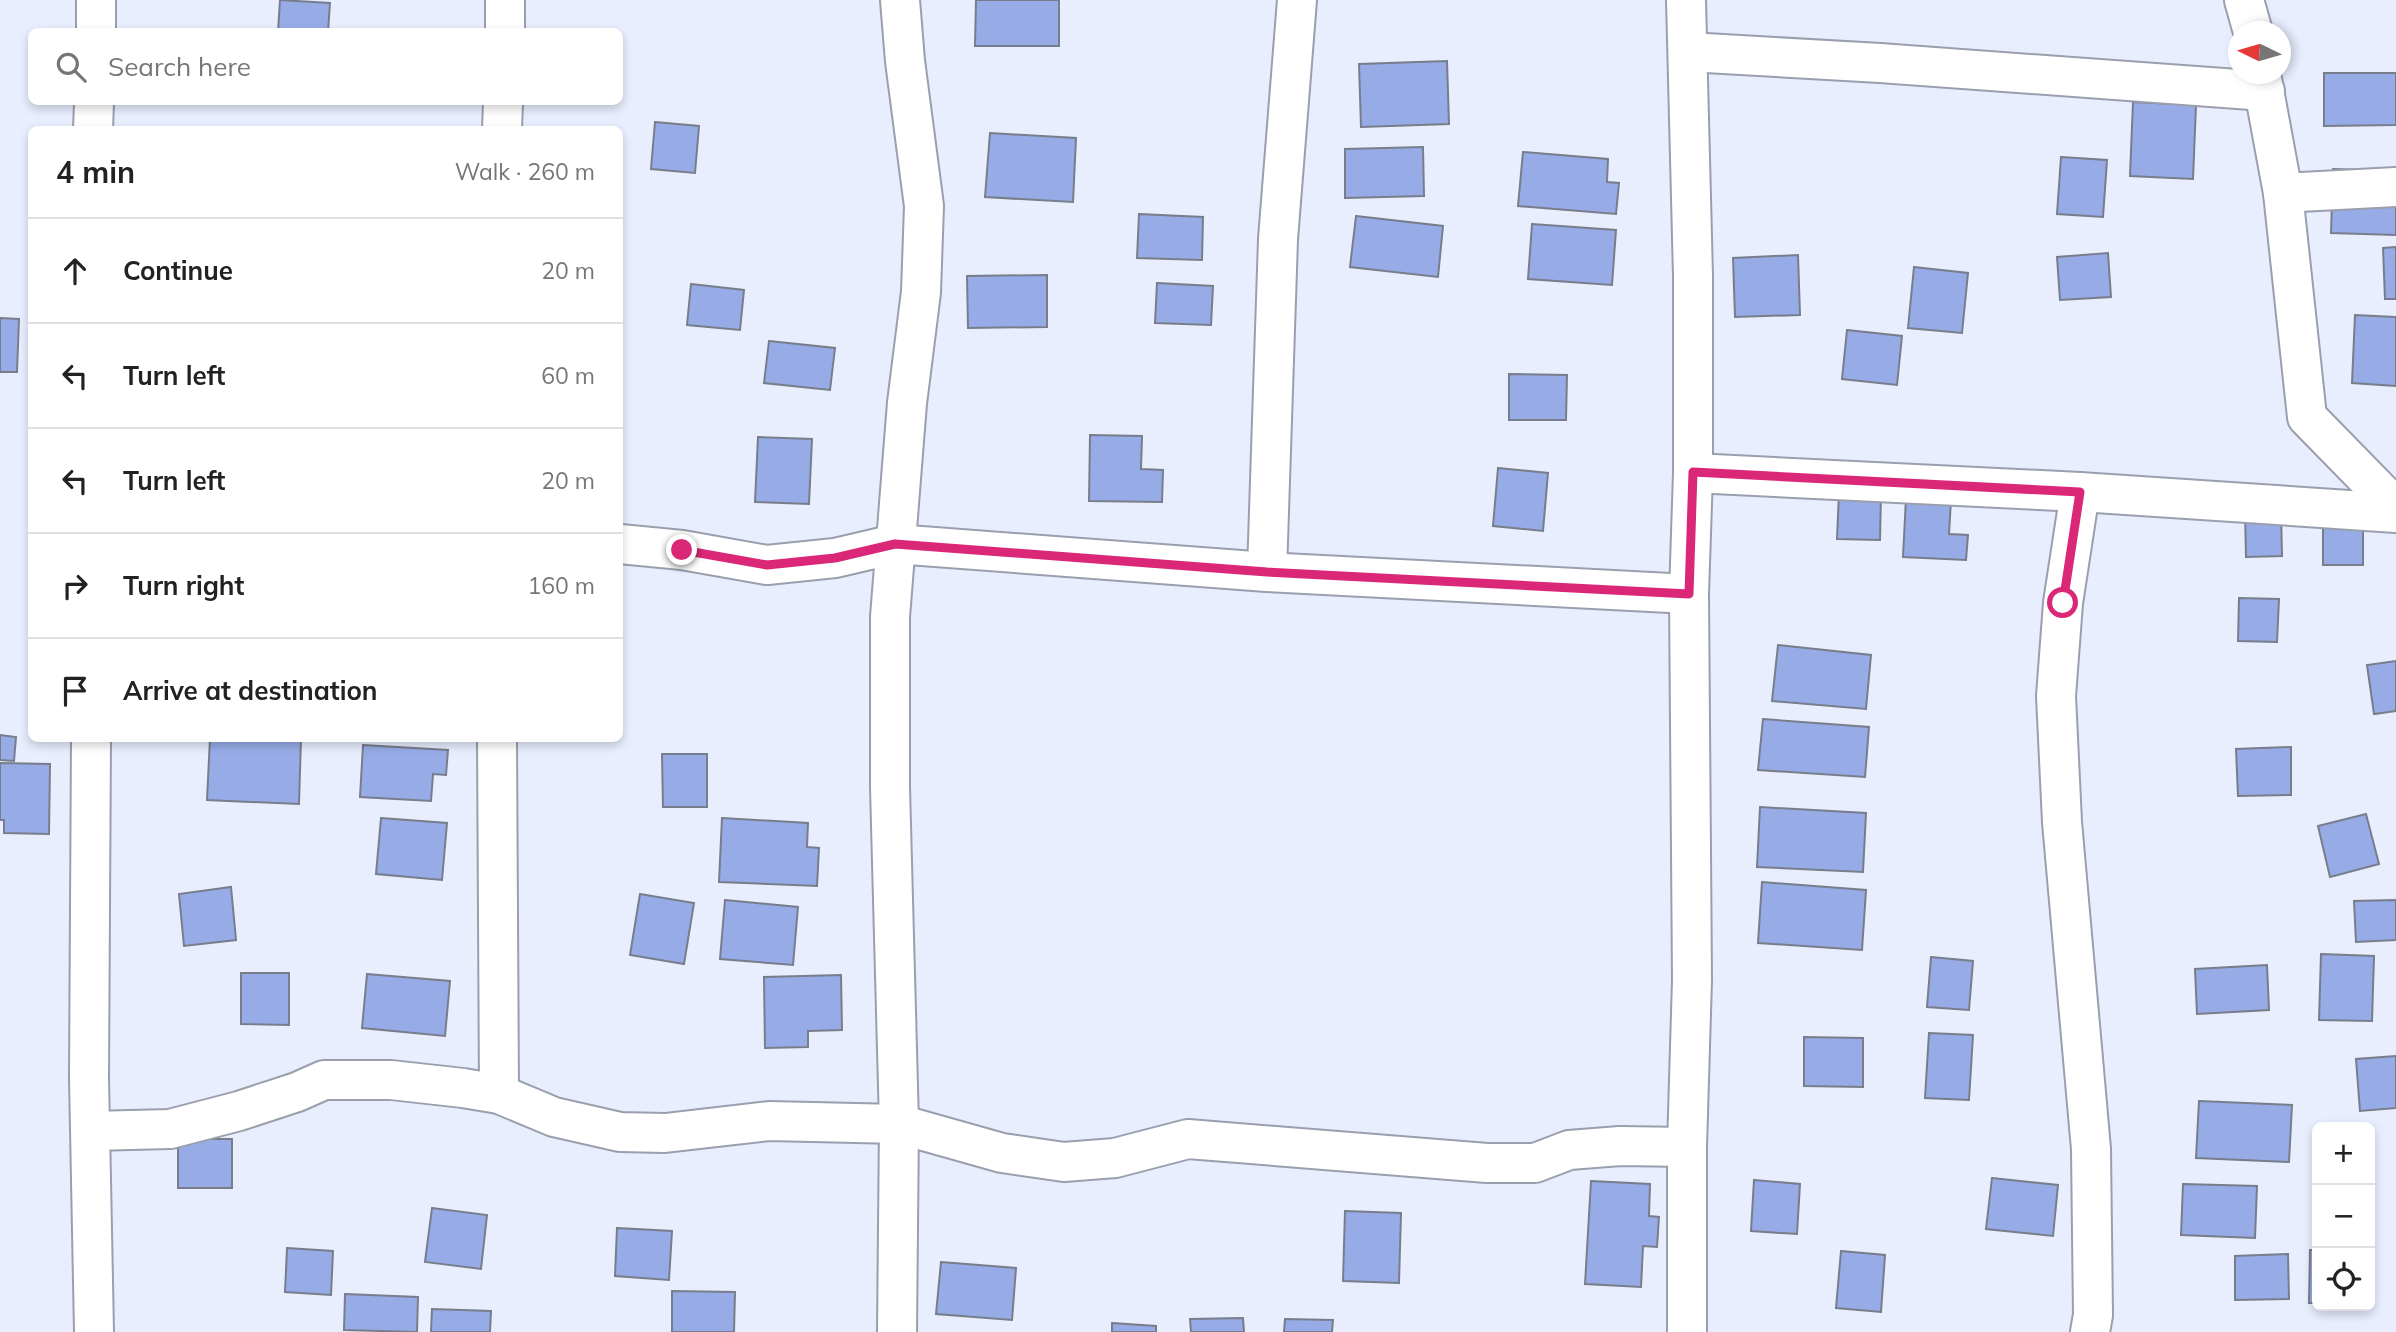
<!DOCTYPE html>
<meta charset="utf-8">
<style>
:root{--surface:#fff;--page:#f6f6f6;--text:#222;--muted:#767676;--line:#e0e0e0}
body{margin:0;font-family:Mulish,sans-serif;background:var(--page);color:var(--text)}
.controls{position:absolute;right:21px;bottom:21px;display:grid;overflow:hidden;border-radius:10px;box-shadow:0 4px 10px #0003}
.controls button{width:63px;height:63px;display:grid;place-items:center;padding:0;border:0;border-bottom:2px solid var(--line);background:var(--surface);color:var(--text);font:35px sans-serif}
.compass{position:absolute;left:2228px;top:21px;width:63px;height:63px;border-radius:50%;background:var(--surface);box-shadow:0 4px 10px #0003;rotate:275deg}
.stop{position:absolute;width:21px;height:21px;margin:-16px;border:5px solid #db2777;border-radius:50%;background:#fff}
.stop.end{background:#db2777;border-color:#fff;box-shadow:0 2px 7px #0008}
.list{margin:0;padding:0;list-style:none}
h2{display:flex;justify-content:space-between;align-items:center;height:91px;margin:0;padding:0 28px;font-size:30px}
h2 small{font-size:23px;font-weight:400;color:var(--muted)}
.list li{display:grid;grid-template-columns:46px 1fr auto;gap:21px;align-items:center;box-sizing:border-box;height:105px;padding:0 28px;border-top:2px solid var(--line)}
.list b{display:block;font-size:26px;white-space:nowrap}
.list em{font-size:23px;font-style:normal;color:var(--muted)}
.icon{flex:none;width:38px;height:38px;fill:none;stroke:currentColor;stroke-width:2;stroke-linecap:round;stroke-linejoin:round}
.map{position:relative;flex:none;width:2396px;height:1332px;overflow:hidden}
.search{position:absolute;background:var(--surface);box-shadow:0 4px 10px #0003;left:28px;top:28px;width:595px;height:77px;display:flex;align-items:center;gap:18px;box-sizing:border-box;padding:0 24px;border-radius:10px;color:var(--muted);font-size:26px}
.panel{position:absolute;background:var(--surface);box-shadow:0 4px 10px #0003;left:28px;top:126px;width:595px;height:616px;border-radius:10px}
.map>svg:first-child{display:block}
</style>
<div class="map">
<svg width="2396" height="1332" viewBox="0 0 2396 1332">
<rect width="100%" height="100%" fill="#e8eefe"/>
<!-- building -->
<g fill="#97ace7" stroke="#787d8c" stroke-width="2">
<path d="M280,0L330,3L328,32H278Z"/>
<path d="M976,0H1059V46H975Z"/>
<path d="M1447,61L1449,124L1361,127L1359,64Z"/>
<path d="M2324,73H2396V125L2324,126Z"/>
<path d="M2133,102L2196,105L2193,179L2130,176Z"/>
<path d="M655,122L699,126L695,173L651,169Z"/>
<path d="M990,133L1076,138L1073,202L985,197Z"/>
<path d="M1423,147L1424,196L1345,198V149Z"/>
<path d="M1523,152L1608,159L1607,182L1619,183L1616,214L1518,206Z"/>
<path d="M2061,157L2107,160L2103,217L2057,214Z"/>
<path d="M2333,169L2396,171V235L2331,233Z"/>
<path d="M1139,214L1203,217L1202,260L1137,258Z"/>
<path d="M1356,216L1443,226L1438,277L1350,267Z"/>
<path d="M1532,224L1616,230L1612,285L1528,279Z"/>
<path d="M2396,247V299H2385L2383,248Z"/>
<path d="M2108,253L2111,297L2060,300L2057,257Z"/>
<path d="M1798,255L1800,315L1735,317L1733,258Z"/>
<path d="M1914,267L1968,273L1962,333L1908,328Z"/>
<path d="M1047,275V327L968,328L967,276Z"/>
<path d="M1157,283L1213,286L1211,325L1155,323Z"/>
<path d="M691,284L744,290L740,330L687,325Z"/>
<path d="M2355,315L2396,317V386L2352,383Z"/>
<path d="M0,318L19,319L17,372H0Z"/>
<path d="M1847,330L1902,336L1897,385L1842,379Z"/>
<path d="M769,341L835,348L830,390L764,383Z"/>
<path d="M1509,374L1567,375L1566,420H1509Z"/>
<path d="M1090,435L1142,436L1141,469L1163,470L1162,502L1089,501Z"/>
<path d="M758,437L812,439L809,504L755,502Z"/>
<path d="M1498,468L1548,473L1543,531L1493,526Z"/>
<path d="M1839,492L1881,493L1880,540L1837,539Z"/>
<path d="M1906,498L1951,500L1949,534L1968,535L1966,560L1903,557Z"/>
<path d="M2281,511L2282,556L2246,557L2245,512Z"/>
<path d="M2363,519V565H2323V520Z"/>
<path d="M2239,598L2279,599L2277,642L2238,641Z"/>
<path d="M1778,645L1871,655L1866,709L1772,701Z"/>
<path d="M2396,661V711L2374,714L2367,665Z"/>
<path d="M1763,719L1869,727L1865,777L1758,770Z"/>
<path d="M0,735L16,737L14,761L0,760Z"/>
<path d="M210,738H301L299,804L207,800Z"/>
<path d="M363,745L448,750L446,775L433,774L431,801L360,797Z"/>
<path d="M2291,747V795L2238,796L2236,749Z"/>
<path d="M662,754H707V807H663Z"/>
<path d="M0,763L50,764L49,834L4,833V820H0Z"/>
<path d="M1760,807L1866,813L1863,872L1757,867Z"/>
<path d="M2366,814L2379,864L2330,877L2318,826Z"/>
<path d="M381,818L447,823L442,880L376,874Z"/>
<path d="M722,818L808,823L807,847L819,848L817,886L719,882Z"/>
<path d="M1762,882L1866,890L1862,950L1758,943Z"/>
<path d="M231,887L236,940L184,946L179,894Z"/>
<path d="M640,894L694,903L684,964L630,955Z"/>
<path d="M725,900L798,907L793,965L720,959Z"/>
<path d="M2396,900V940L2356,942L2354,901Z"/>
<path d="M2321,954L2374,956L2372,1021L2319,1020Z"/>
<path d="M1931,957L1973,961L1969,1010L1927,1007Z"/>
<path d="M2267,965L2269,1010L2197,1014L2195,969Z"/>
<path d="M241,973H289V1025L241,1024Z"/>
<path d="M367,974L450,981L445,1036L362,1028Z"/>
<path d="M841,975L842,1030L808,1031V1047L765,1048L764,977Z"/>
<path d="M1929,1033L1973,1035L1969,1100L1925,1098Z"/>
<path d="M1804,1037L1863,1038V1087L1804,1086Z"/>
<path d="M2396,1056V1108L2360,1111L2356,1059Z"/>
<path d="M2199,1101L2292,1105L2289,1162L2196,1158Z"/>
<rect x="178" y="1139" width="54" height="49"/>
<path d="M1992,1178L2058,1185L2053,1236L1986,1229Z"/>
<path d="M1754,1180L1800,1184L1797,1234L1751,1231Z"/>
<path d="M1591,1181L1650,1184L1649,1216L1659,1217L1657,1247L1643,1246L1641,1287L1585,1284Z"/>
<path d="M2183,1184L2257,1186L2255,1238L2181,1235Z"/>
<path d="M432,1208L487,1215L481,1269L425,1262Z"/>
<path d="M1345,1211L1401,1213L1399,1283L1343,1281Z"/>
<path d="M617,1228L672,1231L669,1280L615,1276Z"/>
<path d="M287,1248L333,1251L331,1295L285,1292Z"/>
<path d="M2310,1250H2317V1303H2309Z"/>
<path d="M1841,1251L1885,1255L1881,1312L1836,1308Z"/>
<path d="M2288,1254L2289,1299L2235,1300V1256Z"/>
<path d="M941,1262L1016,1268L1012,1320L936,1314Z"/>
<path d="M672,1291L735,1292L734,1332H672Z"/>
<path d="M345,1294L418,1297L417,1332L344,1330Z"/>
<path d="M432,1309L491,1311L490,1332H431Z"/>
<path d="M1243,1318L1244,1332H1191L1190,1319Z"/>
<path d="M1285,1319L1333,1320L1332,1332H1284Z"/>
<path d="M1112,1323L1156,1326V1332H1112Z"/>
</g>
<g fill="none" stroke-linecap="round" stroke-linejoin="round">
<defs>
<g id="minor">
<path d="M1686,0L1693,276V473L1689,594L1692,980L1687,1147V1332"/>
<path d="M2244,0L2253,32"/>
<path d="M96,32V0"/>
<path d="M505,32V0"/>
<path d="M1688,52L1880,63L2265,91"/>
<path d="M2261,74L2283,193L2307,417L2396,508"/>
<path d="M93,130L94,102"/>
<path d="M502,130L503,102"/>
<path d="M2283,193L2396,187"/>
<path d="M1693,473L2080,492L2396,513"/>
<path d="M2080,492L2063,603L2056,696L2062,822L2091,1149L2093,1315L2090,1332"/>
<path d="M620,544L682,550L767,565L835,558L895,544L1267,572L1689,594"/>
<path d="M1267,572L1278,239L1297,0"/>
<path d="M91,738L89,1078L94,1332"/>
<path d="M497,738L499,1094"/>
<path d="M91,1131L170,1129L239,1111L297,1092L324,1080H391L463,1088L499,1094L554,1117L620,1132L665,1133L769,1121L899,1124L1002,1153L1064,1162L1115,1158L1188,1139L1487,1163H1535L1569,1150L1620,1146L1687,1147"/>
<path d="M897,1332L899,1124L890,787V617L907,403L921,292L924,206L905,61L900,0"/>
</g>
</defs>
<!-- minor casing -->
<use href="#minor" stroke="#999fad" stroke-width="42"/>
<!-- minor -->
<use href="#minor" stroke="#fff" stroke-width="38"/>
</g>
<g fill="none" stroke-linecap="round" stroke-linejoin="round">
<!-- route -->
<path stroke="#db2777" stroke-width="9" d="M682,550L767,565L835,558L895,544L1267,572L1689,594L1693,472L2080,492L2063,603"/>
</g>
</svg>
<div class="controls">
<button>+</button>
<button>−</button>
<button><svg class="icon" aria-label="locate" viewBox="0 0 24 24"><circle cx="12" cy="12" r="6"/><path d="M12 2v4M12 18v4M2 12h4M18 12h4"/></svg></button>
</div>
<svg class="compass" viewBox="-18 -18 36 36"><path d="M0-13l5 13h-10z" fill="#e53935"/><path d="M0 13l5-13h-10z" fill="#767676"/></svg>
<div class="stop" style="left:2063px;top:603px"></div>
<div class="stop end" style="left:682px;top:550px"></div>
<div class="search"><svg class="icon" aria-label="search" viewBox="0 0 24 24"><circle cx="10" cy="10" r="6"/><path d="M15 15l6 6"/></svg>Search here</div>
<section class="panel">
<h2>4 min<small>Walk · 260 m</small></h2>
<ul class="list">
<li><svg class="icon" aria-label="ahead" viewBox="0 0 24 24"><path d="M12 20V5M6 11l6-6 6 6"/></svg><div><b>Continue</b></div><em>20 m</em></li>
<li><svg class="icon" aria-label="left" viewBox="0 0 24 24"><path d="M17 20v-9H6M10 6l-5 5 5 5"/></svg><div><b>Turn left</b></div><em>60 m</em></li>
<li><svg class="icon" aria-label="left" viewBox="0 0 24 24"><path d="M17 20v-9H6M10 6l-5 5 5 5"/></svg><div><b>Turn left</b></div><em>20 m</em></li>
<li><svg class="icon" aria-label="right" viewBox="0 0 24 24"><path d="M7 20v-9h11M14 6l5 5-5 5"/></svg><div><b>Turn right</b></div><em>160 m</em></li>
<li><svg class="icon" aria-label="arrive" viewBox="0 0 24 24"><path d="M6 21V4h12l-3 4 3 4H6"/></svg><div><b>Arrive at destination</b></div></li>
</ul>
</section>
</div>
